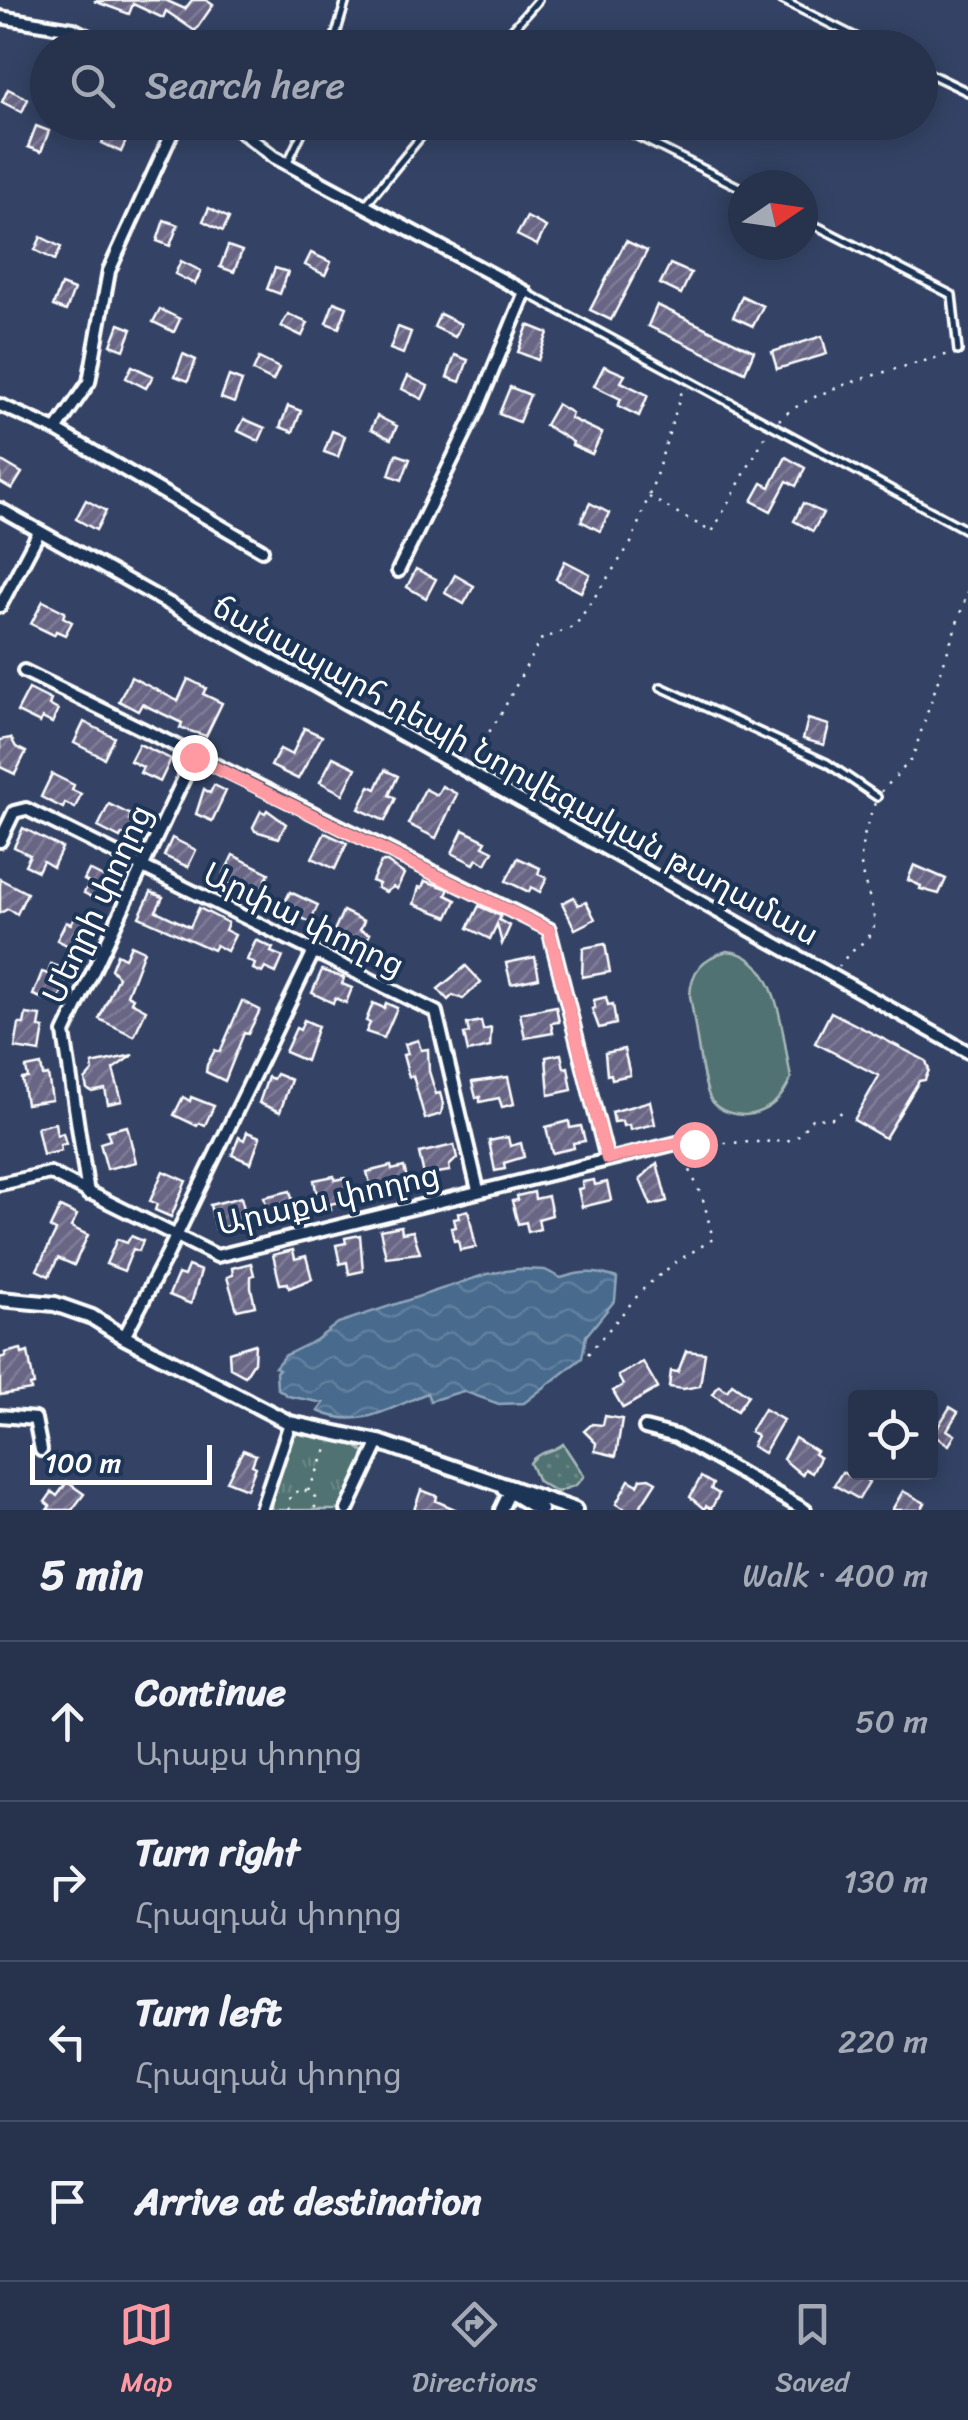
<!DOCTYPE html>
<meta charset="utf-8">
<style>
:root{--surface:#27324c;--page:#2f3a53;--text:#f1f3f6;--muted:#a4aab5;--line:#434d64;--accent:#ff9aa2}
body{margin:0;font-family:Sriracha,"Noto Sans Armenian",sans-serif;background:var(--page);color:var(--text)}
.controls{position:absolute;right:30px;bottom:30px;display:grid;overflow:hidden;border-radius:10px;box-shadow:0 5px 25px #0003}
.controls button{width:90px;height:90px;display:grid;place-items:center;padding:0;border:0;border-bottom:2px solid var(--line);background:var(--surface);color:var(--text);font:50px sans-serif}
.compass{position:absolute;left:728px;top:170px;width:90px;height:90px;border-radius:50%;background:var(--surface);box-shadow:0 5px 25px #0003;rotate:77deg}
.scale{position:absolute;left:30px;bottom:25px;width:182px;box-sizing:border-box;padding-left:10px;border:5px solid #fff;border-top:0;font-size:28px;line-height:35px;white-space:nowrap;color:#fff;-webkit-text-stroke:8px #1d3557;paint-order:stroke}
.stop{position:absolute;width:30px;height:30px;margin:-22px;border:8px solid #ff9aa2;border-radius:50%;background:#fff}
.stop.end{background:#ff9aa2;border-color:#fff;box-shadow:0 2px 10px #0008}
.list{margin:0;padding:0;list-style:none}
h2{display:flex;justify-content:space-between;align-items:center;height:130px;margin:0;padding:0 40px;font-size:42px}
h2 small{font-size:32px;font-weight:400;color:var(--muted)}
.list li{display:grid;grid-template-columns:65px 1fr auto;gap:30px;align-items:center;box-sizing:border-box;height:160px;padding:0 40px;border-top:2px solid var(--line)}
.list b{display:block;font-size:38px;white-space:nowrap}
.list p{margin:0;font-size:32px;white-space:nowrap;color:var(--muted)}
.list em{font-size:32px;font-style:normal;color:var(--muted)}
.icon{flex:none;width:55px;height:55px;fill:none;stroke:currentColor;stroke-width:2;stroke-linecap:round;stroke-linejoin:round}
.map{position:relative;flex:none;width:968px;height:1510px;overflow:hidden}
.search{position:absolute;background:var(--surface);box-shadow:0 5px 25px #0003;left:30px;right:30px;top:30px;height:110px;display:flex;align-items:center;gap:25px;box-sizing:border-box;padding:0 35px;border-radius:55px;color:var(--muted);font-size:38px}
.sheet{height:770px;background:var(--surface)}
nav{display:flex;justify-content:space-around;align-items:center;box-sizing:border-box;height:140px;border-top:2px solid var(--line);background:var(--surface);font-size:28px;color:var(--muted)}
nav a{display:grid;justify-items:center;gap:5px}
nav .on{color:var(--accent)}
.map>svg:first-child{display:block}
</style>
<div class="map">
<svg width="968" height="1510" viewBox="0 0 968 1510">
<defs>
<pattern id="grass-dots" width="8" height="8" patternUnits="userSpaceOnUse" patternTransform="scale(2.5)"><rect width="8" height="8" fill="#517272"/><path d="M2 2h.1M6 6h.1" fill="none" stroke="#6b8787" stroke-width="1.8" stroke-linecap="round"/></pattern>
<pattern id="park-tufts" width="24" height="20" patternUnits="userSpaceOnUse" patternTransform="scale(2.5)"><rect width="24" height="20" fill="#517272"/><path d="M3 7l-1-3M5 7V3M7 7l1-3M15 17l-1-3M17 17v-4M19 17l1-3" fill="none" stroke="#6b8787"/></pattern>
<pattern id="water-waves" width="16" height="10" patternUnits="userSpaceOnUse" patternTransform="scale(2.5)"><rect width="16" height="10" fill="#466a8d"/><path d="M0 5q4-4 8 0t8 0" fill="none" stroke="#62809e"/></pattern>
<pattern id="building-hatch" width="6" height="6" patternUnits="userSpaceOnUse" patternTransform="scale(2.5)"><rect width="6" height="6" fill="#686585"/><path d="M-1 1l2-2M0 6l6-6M5 7l2-2" fill="none" stroke="#7f7c97"/></pattern>
</defs>
<rect width="100%" height="100%" fill="#344365"/>
<filter id="ink" filterUnits="userSpaceOnUse"><feTurbulence type="fractalNoise" baseFrequency=".01" numOctaves="2"/><feDisplacementMap in="SourceGraphic" scale="20" xChannelSelector="R" yChannelSelector="G"/><feConvolveMatrix kernelMatrix="1 2 1 2 8 2 1 2 1" color-interpolation-filters="sRGB"/></filter>
<g filter="url(#ink)">
<!-- grass -->
<path fill="url(#grass-dots)" stroke="#a8b8b8" stroke-width="2.5" d="M563,1444L584,1476L576,1485L557,1492L538,1481L530,1463C538,1450 553,1453 563,1444Z"/>
<!-- park -->
<path fill="url(#park-tufts)" stroke="#a8b8b8" stroke-width="2.5" d="M299,1432L354,1445L365,1453L340,1510H272C267,1493 285,1441 299,1432Z"/>
<!-- pitch -->
<path fill="#517272" stroke="#a8b8b8" stroke-width="2.5" d="M727,951C780,955 782,1036 791,1078C784,1096 772,1109 752,1114C738,1117 717,1112 710,1098C701,1080 695,1020 690,996C691,971 702,958 727,951Z"/>
<!-- water -->
<path fill="url(#water-waves)" stroke="#90a6bb" stroke-width="2.5" d="M519,1269L545,1270L561,1278C582,1271 596,1271 617,1278L615,1300L586,1336L582,1358L524,1403L499,1404L463,1391L430,1401L427,1393C389,1409 359,1430 318,1411L324,1403L288,1396L277,1388L276,1372L279,1369L275,1367L284,1356L316,1340L338,1323L487,1274Z"/>
<!-- building -->
<g fill="url(#building-hatch)" stroke="#fff" stroke-width="2.5">
<path d="M165,0L185,9L192,0H206L213,5L195,31L166,11L163,18L133,4L129,14L94,1Z"/>
<path d="M8,89L28,99L22,112L2,102Z"/>
<path d="M111,122L131,130L121,152L102,143Z"/>
<path d="M36,126L49,131L41,152L28,147Z"/>
<path d="M209,208L229,218L223,231L203,221Z"/>
<path d="M527,217L546,227L537,245L517,235Z"/>
<path d="M164,220L178,225L170,246L157,241Z"/>
<path d="M41,237L61,247L55,260L35,250Z"/>
<path d="M626,241L647,251L611,320L590,310Z"/>
<path d="M228,246L242,251L234,272L220,267Z"/>
<path d="M311,253L331,262L325,275L305,265Z"/>
<path d="M181,261L201,271L195,284L175,274Z"/>
<path d="M670,264L691,273L681,294L660,284Z"/>
<path d="M275,268L288,272L280,294L267,289Z"/>
<path d="M61,285L74,290L66,311L53,306Z"/>
<path d="M742,296L763,306L753,326L733,317Z"/>
<path d="M334,302L347,307L339,328L326,323Z"/>
<path d="M657,305L754,351L745,372L648,326Z"/>
<path d="M160,309L180,319L174,332L153,322Z"/>
<path d="M288,314L308,323L302,336L281,326Z"/>
<path d="M440,314L461,324L455,337L434,327Z"/>
<path d="M119,324L132,329L124,350L111,345Z"/>
<path d="M528,325L548,333L538,360L518,352Z"/>
<path d="M398,327L411,332L403,354L390,349Z"/>
<path d="M822,336L827,354L777,369L772,352Z"/>
<path d="M183,354L196,360L188,381L175,376Z"/>
<path d="M455,355L468,360L460,382L447,377Z"/>
<path d="M259,358L279,368L273,381L253,371Z"/>
<path d="M132,366L153,376L146,388L126,378Z"/>
<path d="M604,366L625,375L621,382L648,395L639,416L618,406L621,399L594,386Z"/>
<path d="M229,376L242,381L234,403L221,398Z"/>
<path d="M408,376L428,386L422,399L402,389Z"/>
<path d="M510,387L530,395L519,422L499,414Z"/>
<path d="M557,404L572,413L570,418L602,433L592,454L572,445L573,442L545,425Z"/>
<path d="M288,406L301,411L293,432L280,427Z"/>
<path d="M377,416L397,426L391,439L371,429Z"/>
<path d="M244,419L265,428L259,441L238,431Z"/>
<path d="M332,431L345,436L338,457L324,452Z"/>
<path d="M396,454L410,459L402,480L389,475Z"/>
<path d="M786,457L805,468L796,486L787,481L771,511L752,501L762,483L770,487Z"/>
<path d="M0,460L22,473L12,489L0,482Z"/>
<path d="M86,500L106,511L96,530L76,519Z"/>
<path d="M590,503L609,513L600,531L581,521Z"/>
<path d="M803,503L823,513L813,531L794,521Z"/>
<path d="M565,561L590,574L581,592L556,579Z"/>
<path d="M416,569L436,579L426,598L407,587Z"/>
<path d="M455,575L474,586L464,604L445,593Z"/>
<path d="M43,601L65,612L63,617L72,622L65,635L56,631L54,635L31,624Z"/>
<path d="M131,677L178,701L188,679L206,688L203,694L222,703L206,736L180,728L182,723L142,704L138,711L119,701Z"/>
<path d="M29,689L51,700L49,705L58,710L52,723L42,718L40,723L17,712Z"/>
<path d="M808,719L829,725L824,745L803,739Z"/>
<path d="M84,722L114,737L104,758L74,743Z"/>
<path d="M304,728L322,736L298,779L271,766L280,749L292,755Z"/>
<path d="M11,738L16,747L26,752L15,774L0,767V740Z"/>
<path d="M139,744L171,759L160,782L140,773L143,767L130,761Z"/>
<path d="M333,757L356,768L343,794L320,782Z"/>
<path d="M385,770L398,776L389,795L396,798L385,821L359,809L370,786L376,789Z"/>
<path d="M52,774L74,785L72,790L81,794L75,808L65,803L63,808L41,797Z"/>
<path d="M214,785L226,791L212,821L196,814L204,789L210,793Z"/>
<path d="M442,786L457,794L436,838L408,824L425,789L437,795Z"/>
<path d="M109,804L131,815L129,820L138,825L132,838L122,834L120,838L98,827Z"/>
<path d="M267,810L286,824L279,838L255,831L253,827L261,811L265,813Z"/>
<path d="M23,828L62,848L53,867L43,861L38,871L25,865L30,855L14,847Z"/>
<path d="M463,830L486,841L483,846L493,851L486,864L477,859L474,864L452,853Z"/>
<path d="M325,833L347,843L335,869L312,858Z"/>
<path d="M172,838L196,850L188,867L164,856Z"/>
<path d="M233,855L269,873L257,898L221,880Z"/>
<path d="M518,858L540,868L538,874L547,878L540,892L531,887L529,892L506,881Z"/>
<path d="M381,862H387L404,874L397,889L393,887L386,892L377,888L379,884L372,881Z"/>
<path d="M914,865L946,879L939,894L920,889L921,886L908,880Z"/>
<path d="M89,870L111,881L100,901L84,893L89,883L84,880Z"/>
<path d="M0,879L27,893L17,914L8,909L0,913Z"/>
<path d="M425,881L449,889L446,895L456,900L448,917L414,904L419,887L422,888Z"/>
<path d="M151,892L163,897L156,911L190,927L199,908L228,923L225,930L235,935L227,951L216,945L213,950L139,917Z"/>
<path d="M290,892L318,905L310,922L296,915L294,919L286,915L288,911L282,908Z"/>
<path d="M574,897L578,905L586,902L595,919L575,929L562,903Z"/>
<path d="M479,906L501,916L499,920L510,926L502,944L497,924L490,939L468,928Z"/>
<path d="M343,911L364,921L360,930L370,934L365,944L355,940L354,943L346,939L343,945L334,941L337,934L333,933Z"/>
<path d="M75,916L90,924L77,950L57,940L66,922L71,924Z"/>
<path d="M256,940L273,948L271,952L283,957L276,973L265,968L262,973L253,969L255,964L247,960Z"/>
<path d="M605,944L610,972L582,977L583,948Z"/>
<path d="M131,945L144,951L127,995L133,998L131,1002L146,1010L134,1036L99,1019L118,977L111,969L117,954L125,958Z"/>
<path d="M535,957L539,978L511,984L506,963Z"/>
<path d="M51,964L65,969L62,979L66,981L57,1004L33,995L42,972L48,974Z"/>
<path d="M466,966L481,982L463,999L453,995L448,1000L438,989Z"/>
<path d="M322,970L344,978L342,984L352,988L346,1003L335,998L333,1003L312,993Z"/>
<path d="M606,997L608,1005L613,1004L616,1024L599,1028L592,1009L595,1008L594,1000Z"/>
<path d="M242,1001L260,1010L248,1034L244,1033L225,1081L206,1072L207,1065L215,1050L220,1052Z"/>
<path d="M373,1003L384,1008L386,1003L397,1008L384,1038L366,1032L370,1023L366,1021Z"/>
<path d="M556,1006L559,1022L551,1023L553,1033L525,1038L520,1013Z"/>
<path d="M831,1012L926,1061L929,1070L925,1080L919,1081L885,1138L854,1120L879,1076L815,1043Z"/>
<path d="M26,1014L41,1016L39,1027L44,1028L40,1052L15,1048L19,1024H24Z"/>
<path d="M304,1020L318,1026L306,1061L285,1052L296,1028L300,1030Z"/>
<path d="M481,1021L483,1030L491,1028L490,1047L468,1052L464,1034L469,1033L467,1024Z"/>
<path d="M418,1040L421,1050L428,1049L429,1071L436,1094L440,1093L443,1104L441,1114L425,1119L413,1076L409,1077L403,1055L408,1054L405,1044Z"/>
<path d="M624,1049L630,1075L612,1079L611,1074L607,1075L605,1053Z"/>
<path d="M561,1054L564,1068L568,1067L572,1090L549,1095L546,1057Z"/>
<path d="M133,1055L113,1069L122,1101L108,1104L105,1089L92,1092L87,1089L85,1080L93,1071L92,1064Z"/>
<path d="M41,1065L43,1076L48,1075L52,1100L26,1104L22,1079L28,1078L26,1068Z"/>
<path d="M276,1074L291,1080L280,1112L259,1103L268,1077L273,1079Z"/>
<path d="M508,1077L514,1104L502,1107L499,1098L480,1102V1097L476,1098L472,1082Z"/>
<path d="M183,1097L190,1101L191,1097L214,1106L205,1125L199,1123L197,1126L174,1115Z"/>
<path d="M650,1101L655,1124L630,1130L629,1125L623,1126L622,1121L614,1122L612,1112Z"/>
<path d="M569,1121L570,1128L581,1126L585,1141L573,1143L574,1148L552,1153L546,1127Z"/>
<path d="M55,1123L57,1135L63,1133L66,1144L60,1145L61,1151L43,1155L37,1127Z"/>
<path d="M127,1126L136,1162L107,1169L100,1143L110,1140L107,1131Z"/>
<path d="M247,1132L260,1137L251,1163L232,1155L239,1137L244,1140Z"/>
<path d="M508,1137L510,1146L521,1143L524,1157L504,1163L505,1169L495,1171L489,1141Z"/>
<path d="M454,1145L457,1158L449,1166L450,1171L424,1175L419,1153Z"/>
<path d="M657,1163L667,1201L651,1205L640,1179Z"/>
<path d="M391,1166L392,1170L404,1167L408,1182L396,1185L398,1194L385,1197L384,1192L373,1195L367,1172Z"/>
<path d="M163,1171L186,1181L171,1217L155,1210L157,1204L150,1201Z"/>
<path d="M334,1176L335,1180L345,1178L349,1196L339,1199V1202L330,1204L331,1209L320,1211L314,1180Z"/>
<path d="M594,1180L595,1185L607,1182L611,1200L582,1207L578,1189L583,1188L582,1182Z"/>
<path d="M290,1191L295,1211L284,1213L277,1221L269,1215L264,1197Z"/>
<path d="M534,1192L535,1199L548,1196L552,1215L538,1219L540,1229L528,1232L526,1222L518,1224L512,1201L518,1200L517,1196Z"/>
<path d="M241,1197L247,1221L216,1229L210,1205Z"/>
<path d="M60,1207L77,1215L71,1227L88,1235L74,1265L58,1258L49,1276L37,1270L56,1231L50,1228Z"/>
<path d="M468,1210L476,1247L460,1250L458,1240L454,1241L451,1228L456,1227L454,1219L459,1218L458,1213Z"/>
<path d="M401,1226L402,1233L413,1231L420,1253L386,1257L380,1230Z"/>
<path d="M360,1235L363,1271L349,1274L347,1262L340,1264L336,1245L346,1243L345,1238Z"/>
<path d="M131,1236L143,1241L139,1251L133,1249L124,1271L106,1264L117,1239L127,1243Z"/>
<path d="M293,1250L295,1259L306,1256L312,1279L289,1288L288,1283L280,1284L273,1255Z"/>
<path d="M251,1263L254,1275L251,1276V1288L255,1306L237,1310L227,1277L233,1275L232,1268Z"/>
<path d="M188,1266L201,1271L191,1304L169,1295L178,1274L184,1276Z"/>
<path d="M255,1344L254,1362L245,1376L230,1368L229,1352Z"/>
<path d="M21,1349L22,1354L28,1352L34,1385L30,1386L31,1390L0,1395V1358L6,1356L5,1353Z"/>
<path d="M686,1351L705,1353L700,1386L683,1389L669,1387L671,1371L678,1372Z"/>
<path d="M643,1362L658,1388L623,1408L613,1391L623,1385L618,1376Z"/>
<path d="M732,1384L748,1395L737,1411L713,1394L719,1385L727,1391Z"/>
<path d="M950,1407L958,1412L947,1430L955,1435L949,1445L933,1435Z"/>
<path d="M764,1409L783,1420L764,1453L752,1446L757,1436L750,1432Z"/>
<path d="M605,1416L622,1419L616,1456L595,1451L596,1443L584,1431L592,1424L603,1425Z"/>
<path d="M795,1438L816,1451L814,1454L820,1458L812,1473L805,1469L802,1475L783,1459Z"/>
<path d="M243,1450L256,1455L252,1465L256,1467L247,1489L227,1481Z"/>
<path d="M852,1470L869,1482L859,1499L834,1485L842,1472L849,1476Z"/>
<path d="M701,1477L713,1484L711,1489L719,1494L711,1509L706,1506L704,1509L690,1497Z"/>
<path d="M649,1478L656,1482L638,1510H627L616,1504L629,1480L638,1485L641,1479Z"/>
<path d="M67,1482L84,1494L72,1510H47L50,1506L45,1502L52,1492L57,1496Z"/>
<path d="M421,1490L437,1496L436,1501L457,1510H414Z"/>
<path d="M903,1491L925,1503L921,1510H892Z"/>
</g>
<g fill="none" stroke-linecap="round" stroke-linejoin="round">
<defs>
<g id="service">
<path d="M782,0L878,48"/>
<path d="M332,48L346,0"/>
<path d="M496,48L538,0"/>
<path d="M920,69L968,92"/>
<path d="M609,122L743,189"/>
<path d="M287,164L307,122"/>
<path d="M366,204L433,122"/>
<path d="M803,219L952,295L958,351"/>
<path d="M525,292L968,531"/>
<path d="M661,687L827,763L877,797"/>
</g>
<g id="minor">
<path d="M0,17L73,29L110,48"/>
<path d="M229,122L274,157L525,292L477,409L398,571"/>
<path d="M0,405L56,430L262,550"/>
<path d="M56,430L89,382L109,271L177,122"/>
<path d="M0,509L968,1052"/>
<path d="M0,606L39,532"/>
<path d="M24,671L549,929L607,1159"/>
<path d="M0,841L14,812L26,809L436,1012L478,1190"/>
<path d="M0,1184L50,1173L217,1256L681,1142"/>
<path d="M88,1194L64,1033L194,757"/>
<path d="M124,1337L165,1259L313,953"/>
<path d="M0,1416L35,1419L41,1450"/>
<path d="M645,1428L676,1436L805,1510"/>
<path d="M261,1510L290,1423"/>
<path d="M347,1510L379,1442"/>
<path d="M501,1510L512,1487"/>
</g>
<g id="tertiary">
<path d="M0,1299L55,1304L92,1317L124,1337L290,1423L379,1442L575,1510"/>
<path d="M504,1488L540,1510"/>
</g>
</defs>
<!-- service casing -->
<use href="#service" stroke="#fff" stroke-width="12"/>
<!-- minor casing -->
<use href="#minor" stroke="#fff" stroke-width="18"/>
<!-- tertiary casing -->
<use href="#tertiary" stroke="#fff" stroke-width="20"/>
<!-- path -->
<g stroke="#fff" stroke-width="2.5" stroke-dasharray="2.5 8" stroke-linecap="butt">
<path d="M779,420C814,386 904,368 952,353"/>
<path d="M649,497L712,532L767,433"/>
<path d="M472,758L501,714L540,640L575,626L631,543L654,482L682,391L688,388"/>
<path d="M881,792L912,759L968,590"/>
<path d="M839,967C846,951 871,942 874,926C876,909 865,889 862,872C858,849 867,824 875,803"/>
<path d="M693,1144L787,1141L799,1135L812,1119L836,1118L843,1110"/>
<path d="M588,1354L645,1287L676,1262L713,1239L704,1202L682,1152"/>
<path d="M308,1491L330,1443"/>
<path d="M289,1510L290,1495L303,1489L315,1497V1510"/>
</g>
<!-- service -->
<use href="#service" stroke="#1d3557" stroke-width="5"/>
<!-- minor -->
<use href="#minor" stroke="#1d3557" stroke-width="10"/>
<!-- tertiary -->
<use href="#tertiary" stroke="#1d3557" stroke-width="12"/>
</g>
</g>
<g fill="none" stroke-linecap="round" stroke-linejoin="round" filter="url(#ink)">
<!-- route -->
<path stroke="#ff9aa2" stroke-width="12" d="M194,757L549,930L607,1159L681,1142L694,1144"/>
</g>
<g text-anchor="middle" stroke-width="8" stroke-linejoin="round" paint-order="stroke">
<!-- street labels -->
<g font-size="32" fill="#fff" stroke="#1d3557">
<text transform="translate(516 770) rotate(29)" y="11">ճանապարհ դեպի Նորվեգական թաղամաս</text>
<text transform="translate(97 904) rotate(-65)" y="11">Մեղրի փողոց</text>
<text transform="translate(304 919) rotate(26)" y="11">Արփա փողոց</text>
<text transform="translate(328 1199) rotate(-13)" y="11">Արաքս փողոց</text>
</g>
</g>
</svg>
<div class="controls">
<button><svg class="icon" aria-label="locate" viewBox="0 0 24 24"><circle cx="12" cy="12" r="6"/><path d="M12 2v4M12 18v4M2 12h4M18 12h4"/></svg></button>
</div>
<svg class="compass" viewBox="-18 -18 36 36"><path d="M0-13l5 13h-10z" fill="#e53935"/><path d="M0 13l5-13h-10z" fill="#a4aab5"/></svg>
<div class="scale">100 m</div>
<div class="stop" style="left:694px;top:1144px"></div>
<div class="stop end" style="left:194px;top:757px"></div>
<div class="search"><svg class="icon" aria-label="search" viewBox="0 0 24 24"><circle cx="10" cy="10" r="6"/><path d="M15 15l6 6"/></svg>Search here</div>
</div>
<section class="sheet">
<h2>5 min<small>Walk · 400 m</small></h2>
<ul class="list">
<li><svg class="icon" aria-label="ahead" viewBox="0 0 24 24"><path d="M12 20V5M6 11l6-6 6 6"/></svg><div><b>Continue</b><p>Արաքս փողոց</p></div><em>50 m</em></li>
<li><svg class="icon" aria-label="right" viewBox="0 0 24 24"><path d="M7 20v-9h11M14 6l5 5-5 5"/></svg><div><b>Turn right</b><p>Հրազդան փողոց</p></div><em>130 m</em></li>
<li><svg class="icon" aria-label="left" viewBox="0 0 24 24"><path d="M17 20v-9H6M10 6l-5 5 5 5"/></svg><div><b>Turn left</b><p>Հրազդան փողոց</p></div><em>220 m</em></li>
<li><svg class="icon" aria-label="arrive" viewBox="0 0 24 24"><path d="M6 21V4h12l-3 4 3 4H6"/></svg><div><b>Arrive at destination</b></div></li>
</ul>
</section>
<nav>
<a class="on"><svg class="icon" aria-label="map" viewBox="0 0 24 24"><path d="M3 6l6-2 6 2 6-2v14l-6 2-6-2-6 2zM9 4v14M15 6v14"/></svg>Map</a>
<a><svg class="icon" aria-label="directions" viewBox="0 0 24 24"><path d="M12 3l9 9-9 9-9-9zM9 14v-3h6M13 9l2 2-2 2"/></svg>Directions</a>
<a><svg class="icon" aria-label="saved" viewBox="0 0 24 24"><path d="M7 4h10v16l-5-4-5 4z"/></svg>Saved</a>
</nav>
